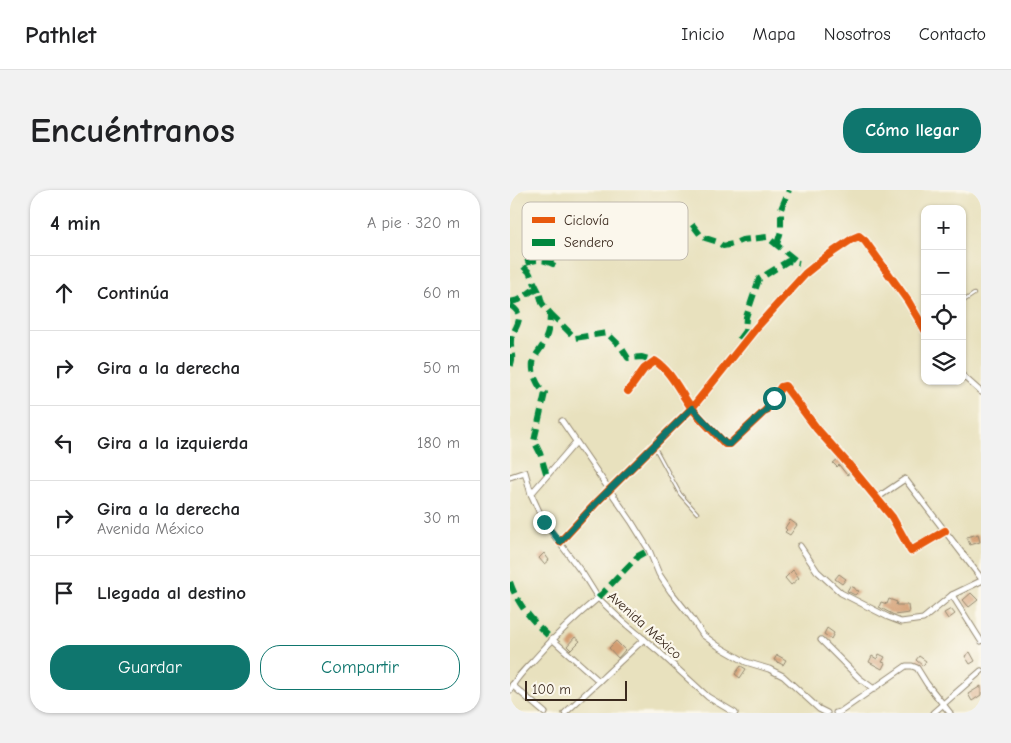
<!DOCTYPE html>
<html lang="es">
<meta charset="utf-8">
<style>
:root{--surface:#fff;--page:#f2f2f2;--text:#202124;--muted:#757577;--line:#e0e0e0;--accent:#0f766e}
body{margin:0;font-family:"Comic Neue",sans-serif;background:var(--page);color:var(--text)}
.controls{position:absolute;right:15px;top:15px;display:grid;overflow:hidden;border-radius:10px;box-shadow:0 1px 4px #0004}
.controls button{width:45px;height:45px;display:grid;place-items:center;padding:0;border:0;border-bottom:1px solid var(--line);background:var(--surface);color:var(--text);font:25px sans-serif}
.scale{position:absolute;left:15px;bottom:12px;width:102px;box-sizing:border-box;padding-left:5px;border:2px solid #3b2a1e;border-top:0;font-size:14px;line-height:18px;white-space:nowrap;color:#3b2a1e;-webkit-text-stroke:4px #fbf7ec;paint-order:stroke}
.stop{position:absolute;width:15px;height:15px;margin:-11px;border:4px solid #0f766e;border-radius:50%;background:#fff}
.stop.end{background:#0f766e;border-color:#fff;box-shadow:0 1px 5px #0008}
.list{margin:0;padding:0;list-style:none}
h2{display:flex;justify-content:space-between;align-items:center;height:65px;margin:0;padding:0 20px;font-size:21px}
h2 small{font-size:16px;font-weight:400;color:var(--muted)}
.list li{display:grid;grid-template-columns:32px 1fr auto;gap:15px;align-items:center;box-sizing:border-box;height:75px;padding:0 20px;border-top:1px solid var(--line)}
.list b{display:block;font-size:19px;white-space:nowrap}
.list p{margin:0;font-size:16px;white-space:nowrap;color:var(--muted)}
.list em{font-size:16px;font-style:normal;color:var(--muted)}
.actions{display:flex;gap:10px;padding:15px 20px}
.actions a{flex:1;padding:11px 0;border:1px solid var(--accent);border-radius:20px;text-align:center;font-size:18px;color:var(--accent)}
.actions .main{background:var(--accent);color:#fff}
.icon{flex:none;width:28px;height:28px;fill:none;stroke:currentColor;stroke-width:2;stroke-linecap:round;stroke-linejoin:round}
.map{position:relative;flex:none;width:471px;height:523px;overflow:hidden;border-radius:20px}
header{display:flex;align-items:center;gap:30px;box-sizing:border-box;height:70px;padding:0 25px;background:var(--surface);border-bottom:1px solid var(--line)}
header strong{font-size:24px}
nav{display:flex;gap:28px;margin-inline-start:auto;font-size:18px}
.intro{display:flex;align-items:center;justify-content:space-between;box-sizing:border-box;height:120px;padding:0 30px}
h1{margin:0;font-size:35px}
.button{padding:12px 22px;border-radius:20px;background:var(--accent);color:#fff;font-size:18px;font-weight:700}
main{display:flex;gap:30px;padding:0 30px}
aside{flex:1;background:var(--surface);border-radius:20px;box-shadow:0 1px 4px #0004}
.map>svg:first-child{display:block}
</style>
<header>
<strong>Pathlet</strong>
<nav><a>Inicio</a><a>Mapa</a><a>Nosotros</a><a>Contacto</a></nav>
</header>
<div class="intro"><h1>Encuéntranos</h1><a class="button">Cómo llegar</a></div>
<main>
<aside>
<h2>4 min<small>A pie · 320 m</small></h2>
<ul class="list">
<li><svg class="icon" aria-label="ahead" viewBox="0 0 24 24"><path d="M12 20V5M6 11l6-6 6 6"/></svg><div><b>Continúa</b></div><em>60 m</em></li>
<li><svg class="icon" aria-label="right" viewBox="0 0 24 24"><path d="M7 20v-9h11M14 6l5 5-5 5"/></svg><div><b>Gira a la derecha</b></div><em>50 m</em></li>
<li><svg class="icon" aria-label="left" viewBox="0 0 24 24"><path d="M17 20v-9H6M10 6l-5 5 5 5"/></svg><div><b>Gira a la izquierda</b></div><em>180 m</em></li>
<li><svg class="icon" aria-label="right" viewBox="0 0 24 24"><path d="M7 20v-9h11M14 6l5 5-5 5"/></svg><div><b>Gira a la derecha</b><p>Avenida México</p></div><em>30 m</em></li>
<li><svg class="icon" aria-label="arrive" viewBox="0 0 24 24"><path d="M6 21V4h12l-3 4 3 4H6"/></svg><div><b>Llegada al destino</b></div></li>
</ul>
<div class="actions"><a class="main">Guardar</a><a>Compartir</a></div>
</aside>
<div class="map">
<svg width="471" height="523" viewBox="0 0 471 523">
<rect width="100%" height="100%" fill="#fbf7ec"/>
<filter id="ink" filterUnits="userSpaceOnUse"><feTurbulence type="fractalNoise" baseFrequency=".02" numOctaves="2"/><feDisplacementMap in="SourceGraphic" scale="10" xChannelSelector="R" yChannelSelector="G"/><feConvolveMatrix kernelMatrix="1 2 1 2 8 2 1 2 1" color-interpolation-filters="sRGB"/></filter>
<filter id="wash" filterUnits="userSpaceOnUse"><feTurbulence type="fractalNoise" baseFrequency=".0096" numOctaves="4" result="noise"/><feDisplacementMap in="SourceGraphic" scale="20" xChannelSelector="R" yChannelSelector="G"/><feGaussianBlur stdDeviation="1.12" result="paint"/><feColorMatrix in="noise" values="0 0 0 0 0 0 0 0 0 0 0 0 0 0 0 0 0 1.4 0 .05"/><feComposite in="paint" operator="in"/></filter>
<g filter="url(#wash)">
<rect width="100%" height="100%" fill="#e8e1be"/>
<g id="blocks">
<!-- building -->
<g fill="#d39d72">
<path d="M328,269L340,283L337,285L329,275L327,277L323,273Z"/>
<path d="M280,330L287,335L280,345L275,342L277,340L275,338Z"/>
<path d="M468,344L470,352L460,355L457,347Z"/>
<path d="M34,363L39,370L34,374L29,368Z"/>
<path d="M283,380L289,388L281,395L275,388Z"/>
<path d="M329,384L336,389L332,394L325,389Z"/>
<path d="M340,396L345,398V400L349,401L345,405L337,401Z"/>
<path d="M461,403L468,410L459,417L453,410Z"/>
<path d="M379,409L387,412L386,415H398L399,423L384,425L369,417L371,412L377,414Z"/>
<path d="M441,419L445,424L438,429L434,423Z"/>
<path d="M317,438L324,443L321,449L314,444Z"/>
<path d="M65,447L70,451L61,460L57,456Z"/>
<path d="M106,451L115,460L108,468L99,458Z"/>
<path d="M460,462L465,471L460,474L455,466Z"/>
<path d="M369,464L375,467L372,472L375,473L372,479L359,472L362,466L367,469Z"/>
<path d="M267,465L276,470L273,475L264,470Z"/>
<path d="M409,466L416,471L413,476L406,470Z"/>
<path d="M231,476L236,479L230,488L225,484Z"/>
<path d="M471,496V505L462,511L458,504Z"/>
</g>
</g>
</g>
<g filter="url(#ink)">
<use href="#blocks" fill-opacity="0" stroke="#92866e" stroke-width="1"/>
<g fill="none" stroke-linecap="round" stroke-linejoin="round">
<defs>
<g id="lane">
<path d="M452,112L464,104"/>
<path d="M144,256L170,304L187,323"/>
</g>
<g id="street">
<path d="M452,185L471,202"/>
<path d="M118,201L134,179L145,171C162,182 169,201 181,217C191,230 204,242 215,254H220L256,220L271,197L275,196L307,239L340,276L382,327L401,361L435,341"/>
<path d="M52,231L121,331L139,360L149,384L161,402L181,427L193,445L208,456L236,472L259,479L273,486L309,519L317,523"/>
<path d="M66,252L21,304L34,332L73,384L88,408L111,430L148,461L198,507L225,523"/>
<path d="M0,287L15,282L21,304"/>
<path d="M367,308L395,289L471,388"/>
<path d="M50,352L88,311L182,218L246,138L296,83L317,66L342,49L349,46L355,51L398,111L415,140"/>
<path d="M290,356L307,381L331,403L378,427L391,432L413,429L442,405L471,391"/>
<path d="M442,405L471,451"/>
<path d="M42,449L89,491"/>
<path d="M311,450L349,488L364,499"/>
<path d="M2,495L35,523"/>
<path d="M0,500C5,489 15,479 24,470C44,447 65,427 88,408"/>
<path d="M55,523L134,449"/>
<path d="M326,523L330,522L396,476H402L407,478L417,494L440,523"/>
<path d="M423,523L471,481"/>
</g>
</defs>
<!-- lane casing -->
<use href="#lane" stroke="#92866e" stroke-width="4.5"/>
<!-- street casing -->
<use href="#street" stroke="#92866e" stroke-width="7"/>
<!-- lane -->
<use href="#lane" stroke="#fff" stroke-width="2.5"/>
<!-- street -->
<use href="#street" stroke="#fff" stroke-width="5"/>
<!-- quiet -->
<g stroke="#00873e" stroke-width="6" stroke-dasharray="12 6" stroke-linecap="butt">
<path d="M267,54L271,41V19L279,0"/>
<path d="M29,102L19,82L12,75C24,69 31,68 43,74L51,57L66,63L79,46L87,51L111,40L122,30L139,27L157,29L167,34H182L192,47L208,52L213,56L223,54L232,50L257,47L289,73"/>
<path d="M0,112L9,110L23,100L29,102L32,113L40,123C40,132 39,141 35,150C33,157 28,161 25,167C19,178 26,195 35,203L24,251L30,263L37,286"/>
<path d="M0,115C4,118 9,121 9,127C9,136 2,142 1,150C0,160 5,168 0,177"/>
<path d="M40,123L65,148L97,143L111,157L118,168L132,167L145,171"/>
<path d="M229,149L235,141L236,127L249,89L278,71L289,73"/>
<path d="M0,392C8,416 24,433 42,449"/>
<path d="M88,408L128,366L139,360"/>
</g>
<defs>
<g id="cycleway">
<path d="M118,201L134,179L145,171C162,182 169,201 181,217C191,230 204,242 215,254H220L256,220L271,197L275,196L307,239L340,276L382,327L401,361L435,341"/>
<path d="M50,352L88,311L182,218L246,138L296,83L317,66L342,49L349,46L355,51L398,111L415,140"/>
</g>
</defs>
<!-- cycleway casing -->
<use href="#cycleway" stroke="#fbf7ec" stroke-width="11"/>
<!-- cycleway -->
<use href="#cycleway" stroke="#e8590c" stroke-width="8"/>
</g>
</g>
<g fill="none" stroke-linecap="round" stroke-linejoin="round" filter="url(#ink)">
<!-- route -->
<path stroke="#0f766e" stroke-width="6" d="M34,332L50,352L88,311L182,218L216,254H220L256,220L264,208"/>
</g>
<g text-anchor="middle" stroke-width="4.5" stroke-linejoin="round" paint-order="stroke">
<!-- street labels -->
<g font-size="14" fill="#3b2a1e" stroke="#fbf7ec">
<text transform="translate(135 435) rotate(42)" y="5">Avenida México</text>
</g>
</g>
<!-- legend -->
<rect x="12" y="12" width="166" height="58" rx="8" fill="#fbf7ec" stroke="#c1baae" stroke-width="1"/>
<rect x="22" y="27" width="23" height="6" fill="#e8590c"/>
<rect x="22" y="49" width="23" height="7" fill="#00873e"/>
<g font-size="14" fill="#3b2a1e">
<text x="54" y="35">Ciclovía</text>
<text x="54" y="57">Sendero</text>
</g>
</svg>
<div class="controls">
<button>+</button>
<button>−</button>
<button><svg class="icon" aria-label="locate" viewBox="0 0 24 24"><circle cx="12" cy="12" r="6"/><path d="M12 2v4M12 18v4M2 12h4M18 12h4"/></svg></button>
<button><svg class="icon" aria-label="layers" viewBox="0 0 24 24"><path d="M12 4l9 5-9 5-9-5zM3 14l9 5 9-5"/></svg></button>
</div>
<div class="scale">100 m</div>
<div class="stop" style="left:264px;top:208px"></div>
<div class="stop end" style="left:34px;top:332px"></div>
</div>
</main>
